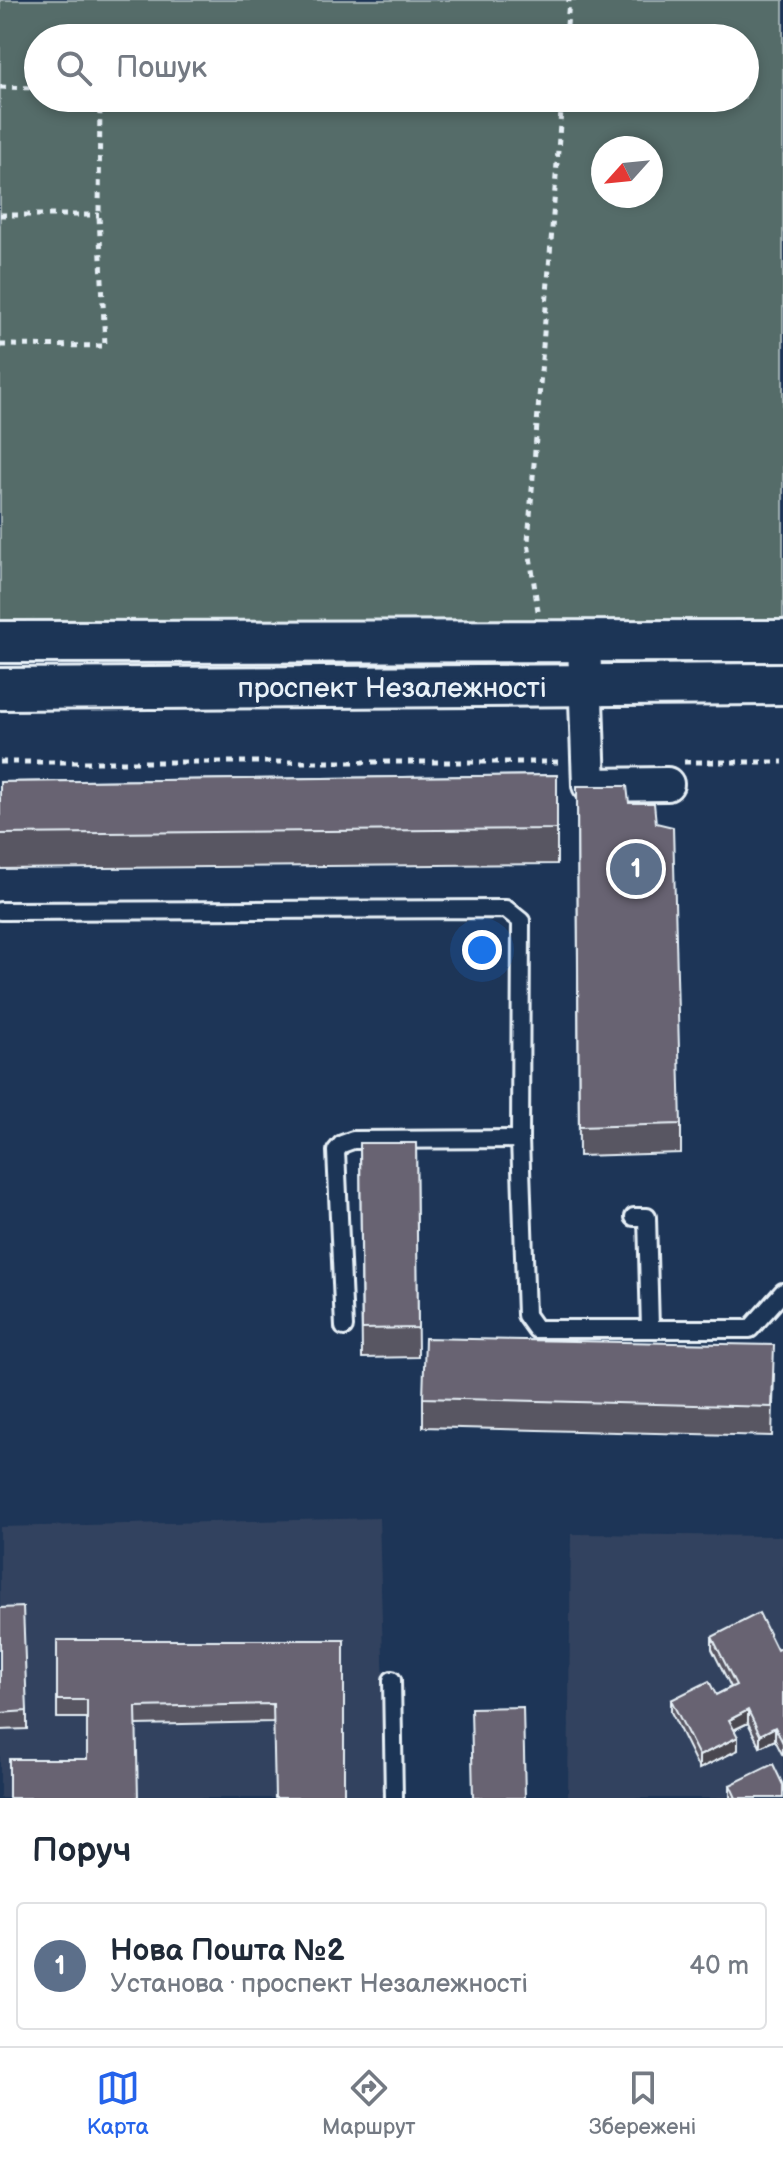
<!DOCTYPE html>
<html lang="uk">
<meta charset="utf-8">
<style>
:root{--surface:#fff;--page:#f6f6f7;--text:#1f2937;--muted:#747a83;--line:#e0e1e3;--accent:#2563eb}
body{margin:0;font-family:"Balsamiq Sans",sans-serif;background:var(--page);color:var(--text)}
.compass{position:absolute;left:591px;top:136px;width:72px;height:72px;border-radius:50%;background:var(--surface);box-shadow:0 4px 12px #0003;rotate:243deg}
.you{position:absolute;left:482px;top:950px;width:28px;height:28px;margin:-20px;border:6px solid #fff;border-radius:50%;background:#1a73e8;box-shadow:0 0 0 12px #1a73e833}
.badge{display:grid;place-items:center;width:52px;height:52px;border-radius:50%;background:var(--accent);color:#fff;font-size:26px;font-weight:700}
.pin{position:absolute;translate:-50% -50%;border:4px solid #fff;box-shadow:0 2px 8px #0006}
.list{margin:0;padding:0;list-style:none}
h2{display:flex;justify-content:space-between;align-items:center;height:104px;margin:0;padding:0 32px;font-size:34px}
h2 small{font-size:26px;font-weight:400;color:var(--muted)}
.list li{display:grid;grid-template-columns:52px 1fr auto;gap:24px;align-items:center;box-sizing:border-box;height:128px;margin:0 16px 16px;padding:0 16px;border:2px solid var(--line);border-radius:8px}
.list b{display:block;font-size:30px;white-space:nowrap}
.list p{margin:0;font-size:26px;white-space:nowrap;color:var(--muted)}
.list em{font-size:26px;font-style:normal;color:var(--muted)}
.icon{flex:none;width:44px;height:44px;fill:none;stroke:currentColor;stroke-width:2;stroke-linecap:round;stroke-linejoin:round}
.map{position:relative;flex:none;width:783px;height:1798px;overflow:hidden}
.search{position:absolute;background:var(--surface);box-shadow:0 4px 12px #0003;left:24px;right:24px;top:24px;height:88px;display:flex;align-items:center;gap:20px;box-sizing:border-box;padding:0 28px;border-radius:44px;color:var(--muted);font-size:30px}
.sheet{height:248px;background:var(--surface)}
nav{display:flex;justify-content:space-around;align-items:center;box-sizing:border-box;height:112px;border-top:2px solid var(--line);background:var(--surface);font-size:22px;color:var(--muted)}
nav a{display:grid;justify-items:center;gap:4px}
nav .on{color:var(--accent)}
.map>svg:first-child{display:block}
</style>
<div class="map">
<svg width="783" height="1798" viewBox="0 0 783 1798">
<rect width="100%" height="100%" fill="#1d3557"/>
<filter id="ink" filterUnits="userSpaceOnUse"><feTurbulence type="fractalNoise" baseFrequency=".0125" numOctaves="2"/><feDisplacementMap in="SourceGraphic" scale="16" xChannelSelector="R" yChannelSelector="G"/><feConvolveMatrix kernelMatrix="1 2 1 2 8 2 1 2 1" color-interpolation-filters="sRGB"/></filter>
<g filter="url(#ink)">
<!-- built -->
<g fill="#33435f">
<path d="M379,1518L387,1798H0V1527Z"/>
<path d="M571,1534L783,1536V1798H568Z"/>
</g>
<!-- green -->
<path fill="#546c69" stroke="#9eaeb0" stroke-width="2" fill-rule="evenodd" d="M0,0H783V634L0,640ZM38,38H745V98H38ZM603,148H651V196H603Z"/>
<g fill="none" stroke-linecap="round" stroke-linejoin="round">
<defs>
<g id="service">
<path d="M0,911L506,909L521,921L520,1139L526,1315L536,1329H750L783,1292"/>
<path d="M634,1217H647L650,1328"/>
<path d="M344,1327L336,1151L342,1144L353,1140L520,1139"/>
<path d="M392,1680L394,1798"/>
</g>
<path id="minor" d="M584,643L589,785L667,784"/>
<g id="tertiary">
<path d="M0,642L783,641"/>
<path d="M0,689L783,684"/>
</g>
</defs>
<!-- service casing -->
<use href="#service" stroke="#e8f1f8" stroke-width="22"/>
<!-- minor casing -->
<use href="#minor" stroke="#e8f1f8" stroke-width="38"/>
<!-- tertiary casing -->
<use href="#tertiary" stroke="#e8f1f8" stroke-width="46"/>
<!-- path -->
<g stroke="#e8f1f8" stroke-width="5" stroke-dasharray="6 6" stroke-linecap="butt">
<path d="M566,38L569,0"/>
<path d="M0,87L38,88"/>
<path d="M0,215H99"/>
<path d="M0,345L105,346L99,215L100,98"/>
<path d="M538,611L528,542L562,98"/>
<path d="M0,762H562"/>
<path d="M684,762H783"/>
</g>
<!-- service -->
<use href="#service" stroke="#1d3557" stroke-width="16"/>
<!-- minor -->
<use href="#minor" stroke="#1d3557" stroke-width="32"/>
<!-- tertiary -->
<use href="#tertiary" stroke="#1d3557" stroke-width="40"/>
</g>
<!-- wall -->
<g fill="#595662" stroke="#e8f1f8" stroke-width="2">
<path d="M557,775V864L0,869V782Z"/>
<path d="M577,786L681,1124V1153L579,1156Z"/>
<path d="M360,1143H416L418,1357L362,1358Z"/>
<path d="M774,1374L772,1436L423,1427V1398Z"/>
<path d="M0,1608L27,1711V1729L0,1730Z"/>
<path d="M712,1637L777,1650L783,1647V1756L775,1740L760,1747L748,1723L734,1730L738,1750L699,1769L671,1712V1700L716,1695L731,1687L712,1649Z"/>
<path d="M57,1640H344L273,1722L136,1725L87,1759V1718H57Z"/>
<path d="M730,1785L783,1798H730Z"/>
</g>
<!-- shaded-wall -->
<g fill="#484650" stroke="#e8f1f8" stroke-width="2">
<path d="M748,1710V1723L729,1732V1720Z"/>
<path d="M775,1727V1740L760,1747V1735Z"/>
<path d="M738,1737V1750L699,1769V1756Z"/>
</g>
<!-- building -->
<g fill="#676472" stroke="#e8f1f8" stroke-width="2">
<path d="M557,775V829L0,834V782Z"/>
<path d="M577,786H627L629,803H654L656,823L673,827L681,1124L579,1127Z"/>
<path d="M360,1143H416L418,1328L362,1329Z"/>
<path d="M425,1338L774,1345L772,1407L423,1398Z"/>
<path d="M23,1607L27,1711L0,1713V1608Z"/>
<path d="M759,1613L777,1650L783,1647V1743L775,1727L760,1735L748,1710L729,1720L738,1737L699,1756L671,1700L709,1681L716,1695L736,1685L712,1637Z"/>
<path d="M57,1640H344V1798H275L273,1704L136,1707L138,1798H9V1759H87V1700H57Z"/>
<path d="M523,1707L525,1798H473L471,1708Z"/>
<path d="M773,1764L783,1785V1798H736L730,1785Z"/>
</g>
</g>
<g text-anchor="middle" stroke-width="8" stroke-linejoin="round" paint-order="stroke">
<!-- street labels -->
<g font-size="28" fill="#e8f1f8" stroke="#1d3557">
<text x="392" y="697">проспект Незалежності</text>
</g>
</g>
</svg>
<svg class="compass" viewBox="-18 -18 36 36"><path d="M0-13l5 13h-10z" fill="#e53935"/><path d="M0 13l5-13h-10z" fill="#747a83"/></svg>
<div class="you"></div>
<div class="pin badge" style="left:636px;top:869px;background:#5c6f8a">1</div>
<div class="search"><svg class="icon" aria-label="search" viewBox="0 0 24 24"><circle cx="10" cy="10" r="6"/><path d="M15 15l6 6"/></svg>Пошук</div>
</div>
<section class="sheet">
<h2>Поруч<small></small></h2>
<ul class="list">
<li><span class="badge" style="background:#5c6f8a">1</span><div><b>Нова Пошта №2</b><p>Установа · проспект Незалежності</p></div><em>40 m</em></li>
</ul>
</section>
<nav>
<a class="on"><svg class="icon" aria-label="map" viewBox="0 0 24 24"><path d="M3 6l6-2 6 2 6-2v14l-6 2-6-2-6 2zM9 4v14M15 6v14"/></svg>Карта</a>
<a><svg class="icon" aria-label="directions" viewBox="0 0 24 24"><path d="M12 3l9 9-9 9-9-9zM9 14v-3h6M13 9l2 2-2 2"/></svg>Маршрут</a>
<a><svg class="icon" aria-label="saved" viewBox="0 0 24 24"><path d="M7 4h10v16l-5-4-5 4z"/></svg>Збережені</a>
</nav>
